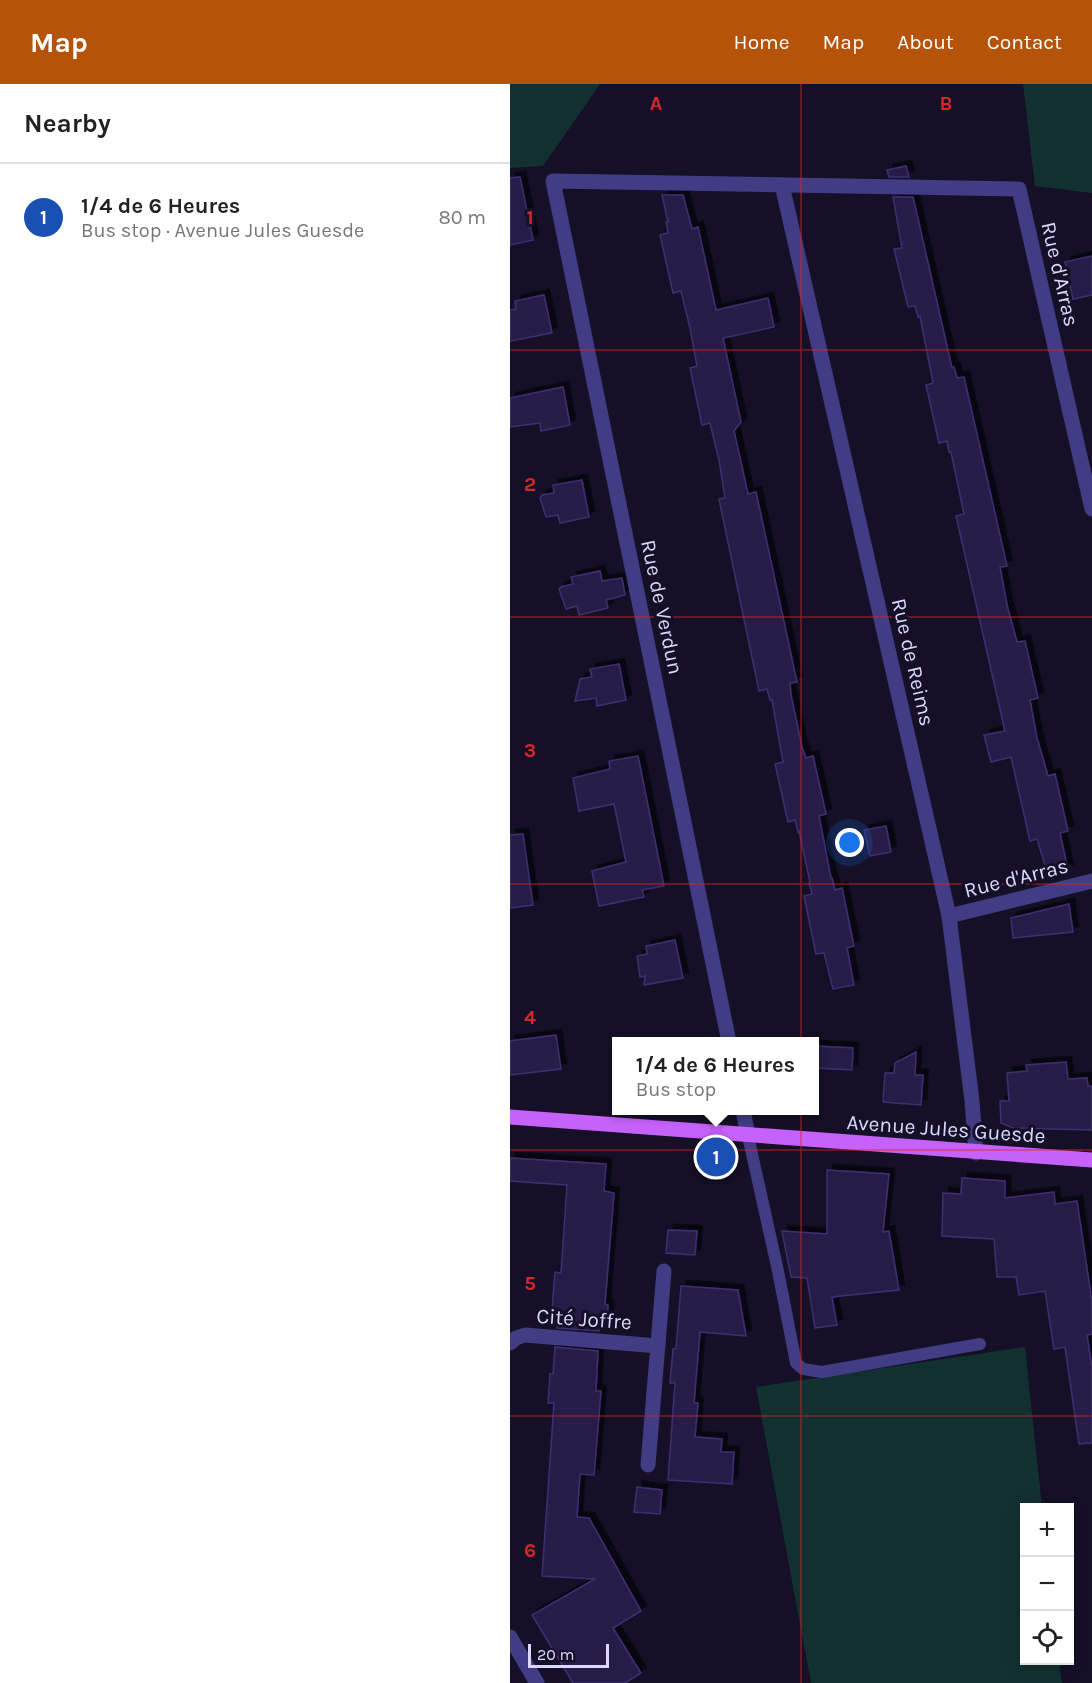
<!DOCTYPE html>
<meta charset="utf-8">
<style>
:root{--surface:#fff;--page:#f2f2f2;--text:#222;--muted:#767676;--line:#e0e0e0;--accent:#b45309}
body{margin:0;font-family:Karla,sans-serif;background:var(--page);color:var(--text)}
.controls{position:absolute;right:18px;bottom:18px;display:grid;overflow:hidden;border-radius:0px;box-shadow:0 3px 15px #0003}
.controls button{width:54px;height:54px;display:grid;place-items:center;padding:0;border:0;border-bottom:2px solid var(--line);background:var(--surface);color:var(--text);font:30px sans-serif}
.scale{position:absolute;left:18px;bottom:15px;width:81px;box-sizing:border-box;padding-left:6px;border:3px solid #ddd7fe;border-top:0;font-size:16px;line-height:21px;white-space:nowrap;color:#ddd7fe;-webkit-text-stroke:4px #151027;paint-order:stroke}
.you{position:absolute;left:340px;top:759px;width:21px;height:21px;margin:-15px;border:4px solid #fff;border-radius:50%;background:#1a73e8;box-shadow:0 0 0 9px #1a73e833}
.badge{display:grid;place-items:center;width:39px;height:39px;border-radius:50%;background:var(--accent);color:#fff;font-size:20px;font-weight:700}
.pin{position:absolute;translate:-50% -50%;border:3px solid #fff;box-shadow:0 2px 6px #0006}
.popup{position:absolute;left:102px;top:953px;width:207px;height:78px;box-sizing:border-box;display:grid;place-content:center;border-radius:0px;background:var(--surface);filter:drop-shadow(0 2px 4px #0005);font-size:20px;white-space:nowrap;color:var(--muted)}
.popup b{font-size:22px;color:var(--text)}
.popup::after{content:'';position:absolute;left:50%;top:100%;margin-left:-12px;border:12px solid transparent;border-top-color:var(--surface)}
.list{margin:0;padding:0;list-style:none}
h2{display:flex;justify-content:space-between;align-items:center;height:78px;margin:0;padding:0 24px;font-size:26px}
h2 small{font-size:20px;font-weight:400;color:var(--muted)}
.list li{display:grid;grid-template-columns:39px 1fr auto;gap:18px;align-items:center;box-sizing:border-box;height:108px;padding:0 24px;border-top:2px solid var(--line)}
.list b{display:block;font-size:22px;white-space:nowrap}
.list p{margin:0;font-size:20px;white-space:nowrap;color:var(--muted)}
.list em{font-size:20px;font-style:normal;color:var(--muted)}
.icon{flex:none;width:33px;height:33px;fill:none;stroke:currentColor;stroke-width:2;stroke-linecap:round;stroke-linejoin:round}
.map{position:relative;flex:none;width:582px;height:1599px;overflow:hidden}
header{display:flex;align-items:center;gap:36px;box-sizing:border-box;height:84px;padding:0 30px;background:var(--accent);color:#fff}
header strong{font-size:28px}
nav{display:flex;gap:33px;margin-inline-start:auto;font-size:21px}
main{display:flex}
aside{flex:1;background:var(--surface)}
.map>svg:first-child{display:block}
</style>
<header>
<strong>Map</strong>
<nav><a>Home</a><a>Map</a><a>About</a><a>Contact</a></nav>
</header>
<main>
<aside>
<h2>Nearby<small></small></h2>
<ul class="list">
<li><span class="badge" style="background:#1a4fb4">1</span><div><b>1/4 de 6 Heures</b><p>Bus stop · Avenue Jules Guesde</p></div><em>80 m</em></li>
</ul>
</aside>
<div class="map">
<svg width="582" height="1599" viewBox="0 0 582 1599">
<defs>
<filter id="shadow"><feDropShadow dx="5.5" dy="-5.5" stdDeviation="0" flood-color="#0009"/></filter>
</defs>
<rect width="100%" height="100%" fill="#151027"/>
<!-- green -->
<g fill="#133030">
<path d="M0,0H90L33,82L0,84Z"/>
<path d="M513,0H582V109L525,102Z"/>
<path d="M515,1263L532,1423L514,1424V1576L549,1577L552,1599H301L246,1303Z"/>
</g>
<!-- building -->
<g fill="#271d47" stroke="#3f2f72" stroke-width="1.5" filter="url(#shadow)">
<path d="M396,82L399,93H379L377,86Z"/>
<path d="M10,93L23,156L0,161V94Z"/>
<path d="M152,111H173L182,145L188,143L206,226L258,214L264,243L213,254L231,338L224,347L238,410L246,408L287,598L280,599L281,611L292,663L296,674L303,672L316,730L309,732L321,794H322L325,806L332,804L344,862L337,864L344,901L323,905L314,869L306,870L294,812L302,810L299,799L300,798L289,747L288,748L285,736L278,738L265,680L273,678L262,616H260L257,605L249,607L209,415L215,414L209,376L200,339L192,341L180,284L187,282L180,244L171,207L163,209L150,151L158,149L156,138H158Z"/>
<path d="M383,113H403L442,284L444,283L447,294L454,293L497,482L490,483L497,521L507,558L515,557L528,614L520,616L527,654L538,692L545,690L558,747L550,749L558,786L538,791L527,755L520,757L501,673L481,678L474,651L495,647L446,432L454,430L441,368H439L437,357L429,359L416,301L423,299L410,232L408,233L405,222L398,223L384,165L392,164Z"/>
<path d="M582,172V211L563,215L555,178Z"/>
<path d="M34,211L42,249L0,257V226L6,225L5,217Z"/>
<path d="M53,303L60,341L31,347L30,339L0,343V314Z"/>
<path d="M72,396L79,433L50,439L48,431L36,433L30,414L32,411L44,409L43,401Z"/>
<path d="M90,487L92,497L112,494L115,511L96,516L98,524L69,531L67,522L56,525L49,505L51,503L63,500L61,493Z"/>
<path d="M109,580L116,616L87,622L86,614L65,617L70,595L82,593L80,585Z"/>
<path d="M128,672L154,802L132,806L134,813L89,822L82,787L116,778L104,720L69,727L63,694L100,685L99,677Z"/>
<path d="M376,742L381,768L360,772L354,746Z"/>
<path d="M13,750L23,821L0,824V751Z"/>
<path d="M559,820L563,848L503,854L501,834Z"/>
<path d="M165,856L173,894L134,901L135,892L130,893L127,872L137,870L136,862Z"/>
<path d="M46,951L51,985L0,991V957Z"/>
<path d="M305,962L343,964L342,986L305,984Z"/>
<path d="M406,968L405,991H413L411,1021L373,1018L375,989H384L385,979Z"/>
<path d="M556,978L558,995L577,994L578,1002H582V1046L503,1044L491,1039L490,1017H499L497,989L517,987L516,981Z"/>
<path d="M0,1074L96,1080L94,1107L104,1109L95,1220L98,1221L97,1243L90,1242L89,1247L47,1244V1239H41L45,1188L51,1189L57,1101L0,1097Z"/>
<path d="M317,1086L379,1090L373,1148L379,1147L389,1206L322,1213L327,1241L305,1244L297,1194L281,1193L272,1147L317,1150Z"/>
<path d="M452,1094L495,1097V1114L544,1108L545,1120L567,1117L582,1218V1250L577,1251L582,1284V1359L569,1360L555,1263L544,1265L535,1207L509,1211L506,1193H487L484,1155L432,1152L433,1109L451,1110Z"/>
<path d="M158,1146L187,1147L185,1171L156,1169Z"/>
<path d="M171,1202L228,1206L236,1252L190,1248L184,1319H188L185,1353L212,1355L211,1368H224L222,1400L158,1396L165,1299H160L163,1265H166Z"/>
<path d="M45,1263L88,1267L86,1307H91L84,1391L70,1390L67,1433L79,1434L131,1527L103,1544L131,1589L115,1599H63L22,1531L85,1495L32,1492L44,1319H38L40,1290H43Z"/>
<path d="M127,1403L152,1406L150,1430L124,1428Z"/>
</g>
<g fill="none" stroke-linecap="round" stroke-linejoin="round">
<!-- lane -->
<path stroke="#423c84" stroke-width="12" d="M238,1052L268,1187L286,1279L293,1285L312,1288L470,1260"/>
<!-- street -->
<g stroke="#423c84" stroke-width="15">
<path d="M272,101L439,832L462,1017L466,1069"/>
<path d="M439,832L582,797"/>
<path d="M219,958L43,97L509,105L582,425"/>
<path d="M233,1026L238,1052"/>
<path d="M0,1259L6,1254L15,1251L148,1262"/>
<path d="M138,1381L154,1187"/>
<path d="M0,1553L27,1599"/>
</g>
<!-- primary -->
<path stroke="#c761fb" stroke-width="15" d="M0,1033L582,1076"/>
</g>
<!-- grid -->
<path fill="none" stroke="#d62828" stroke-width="1.5" stroke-opacity="0.55" d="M291,0V1599M0,266H582M0,533H582M0,800H582M0,1066H582M0,1332H582"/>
<g text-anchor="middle" stroke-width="6" stroke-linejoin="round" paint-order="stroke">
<!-- street labels -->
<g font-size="21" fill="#ddd7fe" stroke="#151027">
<text transform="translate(550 190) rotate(77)" y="7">Rue d'Arras</text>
<text transform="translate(152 523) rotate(78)" y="7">Rue de Verdun</text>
<text transform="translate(403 578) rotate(77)" y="7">Rue de Reims</text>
<text transform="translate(506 794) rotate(-14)" y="7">Rue d'Arras</text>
<text transform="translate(436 1045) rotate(4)" y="7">Avenue Jules Guesde</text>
<text transform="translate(74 1235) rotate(4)" y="7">Cité Joffre</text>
</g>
</g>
<g font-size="20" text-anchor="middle" font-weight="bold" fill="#d62828" stroke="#151027" stroke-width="6" stroke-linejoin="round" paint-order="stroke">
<text x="146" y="26">A</text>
<text x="436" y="26">B</text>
<text x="20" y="140">1</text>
<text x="20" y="407">2</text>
<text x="20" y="673">3</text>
<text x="20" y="940">4</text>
<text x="20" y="1206">5</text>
<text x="20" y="1473">6</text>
</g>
</svg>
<div class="controls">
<button>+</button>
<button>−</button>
<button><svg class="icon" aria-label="locate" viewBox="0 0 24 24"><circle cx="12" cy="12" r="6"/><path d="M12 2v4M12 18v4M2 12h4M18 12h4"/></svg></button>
</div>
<div class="scale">20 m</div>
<div class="you"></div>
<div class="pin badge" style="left:206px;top:1073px;background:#1a4fb4">1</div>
<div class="popup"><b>1/4 de 6 Heures</b>Bus stop</div>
</div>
</main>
